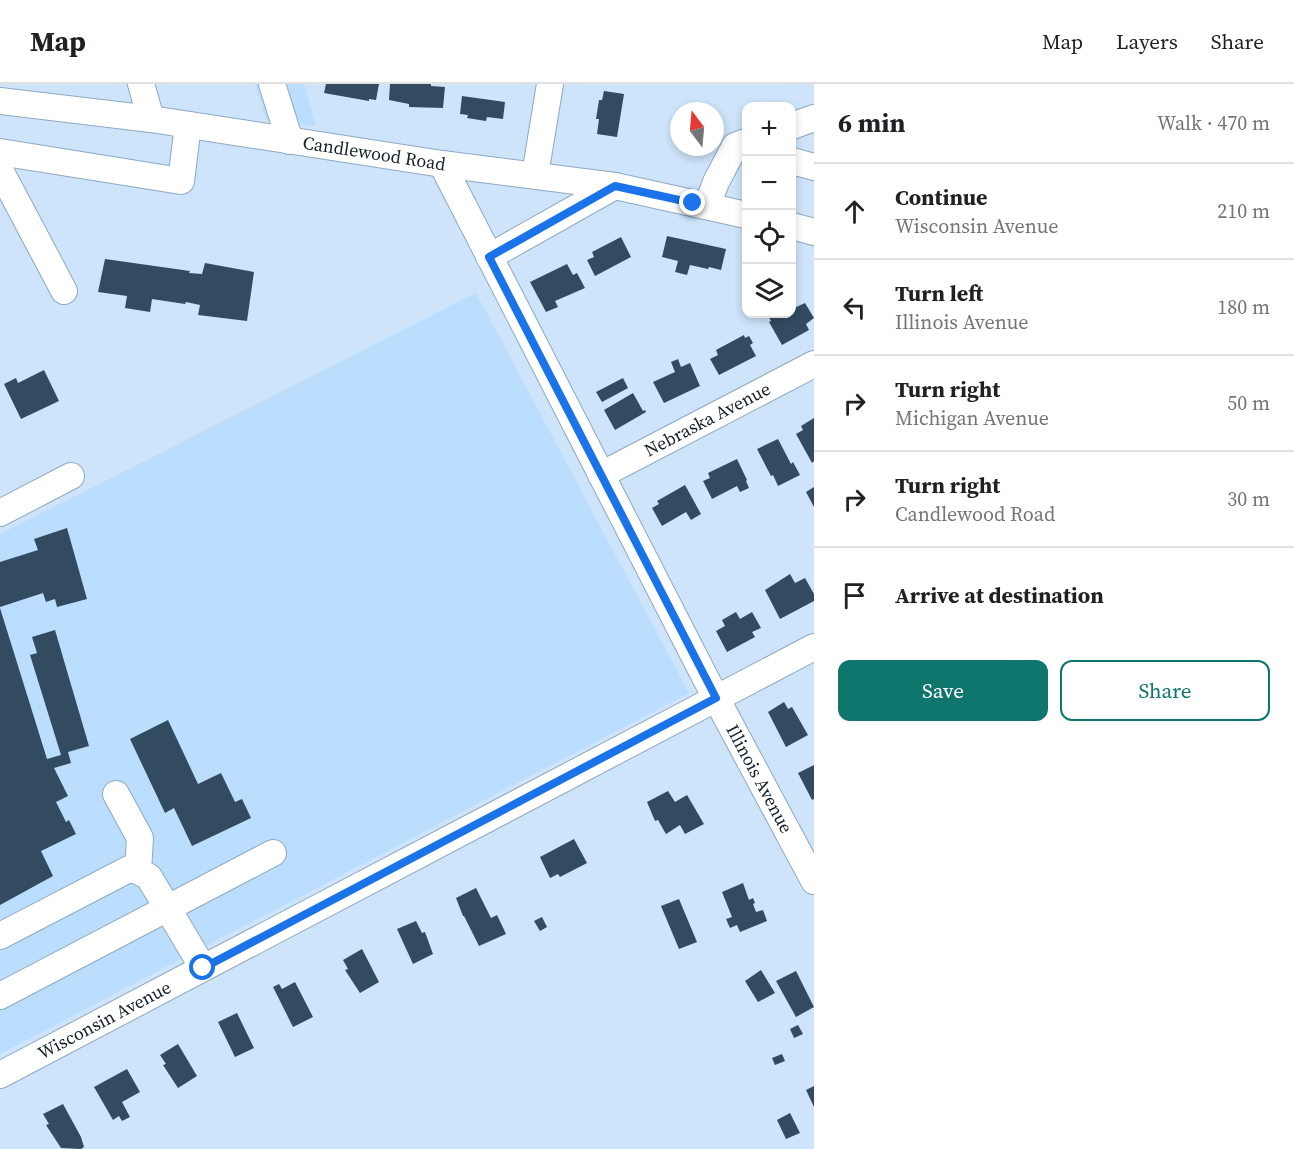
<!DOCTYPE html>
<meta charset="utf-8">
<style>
:root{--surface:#fff;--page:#f2f2f2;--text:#202124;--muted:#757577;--line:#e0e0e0;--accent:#0f766e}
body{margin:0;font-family:"Source Serif 4",serif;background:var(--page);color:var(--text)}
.controls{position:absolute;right:18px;top:18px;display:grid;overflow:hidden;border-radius:12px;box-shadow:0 3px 9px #0003}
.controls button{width:54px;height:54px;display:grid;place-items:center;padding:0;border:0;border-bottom:2px solid var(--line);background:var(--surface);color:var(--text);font:30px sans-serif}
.compass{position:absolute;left:670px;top:18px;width:54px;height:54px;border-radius:50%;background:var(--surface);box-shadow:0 3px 9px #0003;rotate:344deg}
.stop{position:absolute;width:18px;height:18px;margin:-14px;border:4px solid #1a73e8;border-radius:50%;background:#fff}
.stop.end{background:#1a73e8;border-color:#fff;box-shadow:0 2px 6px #0008}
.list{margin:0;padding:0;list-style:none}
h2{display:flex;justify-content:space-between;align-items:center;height:78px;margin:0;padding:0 24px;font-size:26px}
h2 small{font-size:20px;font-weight:400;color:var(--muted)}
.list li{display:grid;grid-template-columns:39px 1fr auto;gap:18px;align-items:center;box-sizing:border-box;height:96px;padding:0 24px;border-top:2px solid var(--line)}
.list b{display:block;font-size:22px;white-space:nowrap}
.list p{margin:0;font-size:20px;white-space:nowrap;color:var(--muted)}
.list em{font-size:20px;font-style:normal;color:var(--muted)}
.actions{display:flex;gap:12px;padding:18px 24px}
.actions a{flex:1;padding:14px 0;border:2px solid var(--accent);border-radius:12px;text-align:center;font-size:21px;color:var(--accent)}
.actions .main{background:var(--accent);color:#fff}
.icon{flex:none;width:33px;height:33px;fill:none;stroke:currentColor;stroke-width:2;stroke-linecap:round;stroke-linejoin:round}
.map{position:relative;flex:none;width:814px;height:1065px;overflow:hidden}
header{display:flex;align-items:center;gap:36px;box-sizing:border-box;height:84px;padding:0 30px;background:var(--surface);border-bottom:2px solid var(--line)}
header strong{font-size:28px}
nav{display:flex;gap:33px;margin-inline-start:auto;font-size:21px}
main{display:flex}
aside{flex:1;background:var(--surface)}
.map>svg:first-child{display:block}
</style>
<header>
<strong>Map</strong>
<nav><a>Map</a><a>Layers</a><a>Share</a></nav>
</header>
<main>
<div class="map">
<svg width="814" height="1065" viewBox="0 0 814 1065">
<rect width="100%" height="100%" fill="#cde4fa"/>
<!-- built -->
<g fill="#bbdefe">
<path d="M255,0H304L316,42L266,36Z"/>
<path d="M476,209L689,609L0,970V450Z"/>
</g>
<!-- building -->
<g fill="#334b61">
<path d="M326,0H379L376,16L369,15V17L324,9Z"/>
<path d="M390,0H431V2L445,3L443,24L409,23V20L389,16Z"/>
<path d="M604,7L624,10L617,53L597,50L599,35H596L599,16H602Z"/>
<path d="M462,12L505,18L503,35L487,33L486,37L467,34L468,31L460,30Z"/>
<path d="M667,152L726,165L721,186L709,183L708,185L690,181L687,191L675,188L678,177L662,173Z"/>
<path d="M621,153L631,173L595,192L587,176L594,173L592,168Z"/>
<path d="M105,175L190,187L189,189L202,190L205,179L254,188L247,237L198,231L200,221L186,218L185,220L152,215L150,228L125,224L127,212L98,208Z"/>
<path d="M567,180L573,191L577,189L585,204L555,217L558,223L546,228L530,198Z"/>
<path d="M805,219L814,234L806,240L809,246L782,261L769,238L771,237L767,230H777L779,232L784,230H792V225Z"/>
<path d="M744,251L745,254L749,252L753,259L750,261L756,272L719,291L710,275L718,271L716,266Z"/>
<path d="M678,275L681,283L690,279L700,302L664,319L653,298L675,288L671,278Z"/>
<path d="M44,286L59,317L21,335L4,300L16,294L18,299Z"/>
<path d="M623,294L628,304L602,318L596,308Z"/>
<path d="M633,309L643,327L645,326L646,328L615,346L604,326Z"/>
<path d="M814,334V377L812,379L796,350L803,346L801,342Z"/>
<path d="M778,355L791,380L793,378L800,391L778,402L773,391L771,392L757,365Z"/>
<path d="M737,375L747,396L746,397L749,404L740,408L737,402L712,415L703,397L710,394L708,389Z"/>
<path d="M685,401L701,430L691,436L686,428L662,442L652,424L659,420L657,417Z"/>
<path d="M814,403V423L806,408Z"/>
<path d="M67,444L87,515L57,523L55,515L46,518L43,509L0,523V478L38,466L34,455Z"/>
<path d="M790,490L795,499L805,494L814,510V517L780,535L765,506Z"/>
<path d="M0,524L47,675L61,671L30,571L37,569L32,553L55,546L89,662L68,668L71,679L54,684L68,712L56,718L66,738L69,736L76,750L41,767L53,792L0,821Z"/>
<path d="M736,528L740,535L752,528L761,544L752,548L755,553L727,568L716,547L725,542L722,536Z"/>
<path d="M784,618L788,625L792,623L808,651L786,663L768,628Z"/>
<path d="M168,636L198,700L221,689L235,718L242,715L251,734L192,762L174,724L165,729L130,655Z"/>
<path d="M814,681V715L812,716L798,689Z"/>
<path d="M668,707L675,718L687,711L704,740L685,750L680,741L666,750L658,736L655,737L647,718Z"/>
<path d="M574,755L587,779L560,793L558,790L550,794L540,773Z"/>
<path d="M743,799L749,816L753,814L755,819L753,820L756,828L763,826L767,837L740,848L737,841L730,844L726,835L732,833L722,808Z"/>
<path d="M476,804L491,834L497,831L506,850L479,862L464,832H463L456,814Z"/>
<path d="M679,815L697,858L679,865L661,822Z"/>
<path d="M542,833L547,843L540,847L534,837Z"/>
<path d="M416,837L422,849L425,848L433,870L413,880L397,845Z"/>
<path d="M362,865L379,898L360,909L345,886L348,885L343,876Z"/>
<path d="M761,886L775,909L758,918L745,897Z"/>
<path d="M796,887L814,923L796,933L776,897Z"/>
<path d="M295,898L313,933L293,943L273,903L279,900L282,905Z"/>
<path d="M237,929L254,964L235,973L218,938Z"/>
<path d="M798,941L803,950L794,954L790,945Z"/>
<path d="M178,960L197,992L178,1004L163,981L166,980L160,971Z"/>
<path d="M782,970L785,977L775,981L772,974Z"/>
<path d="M127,985L140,1008L122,1018L130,1033L122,1037L119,1032L113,1036L94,1003Z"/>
<path d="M814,1002V1023L806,1006Z"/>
<path d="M63,1020L81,1053L84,1063L81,1065L61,1064L46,1041L49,1040L43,1030Z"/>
<path d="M790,1029L800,1049L786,1055L777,1036Z"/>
</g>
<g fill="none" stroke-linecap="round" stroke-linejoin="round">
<defs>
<g id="minor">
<path d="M141,0L151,35"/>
<path d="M272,0L290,57"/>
<path id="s1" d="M0,17L151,35L442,80L615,102L746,131"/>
<path d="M792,42L814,34"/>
<path d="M0,68L181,97L188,41"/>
<path d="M792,77L814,83"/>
<path id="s2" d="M442,80L707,597L814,797"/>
<path d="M0,86L64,207"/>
<path d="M535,91L550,0"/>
<path d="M707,122L716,98L735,62L746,58"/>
<path d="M792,142L814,148"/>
<path d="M489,173L615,102"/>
<path id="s3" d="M601,391L814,280"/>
<path d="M0,429L71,392"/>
<path d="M116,710L140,754L138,787"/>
<path d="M0,852L129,785L138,787L149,793L203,884"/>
<path d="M0,912L273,769"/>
<path id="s4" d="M0,991L814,563"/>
</g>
</defs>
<!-- minor casing -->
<use href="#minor" stroke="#8ea9c3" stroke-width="28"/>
<!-- minor -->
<use href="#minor" stroke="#fff" stroke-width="26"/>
</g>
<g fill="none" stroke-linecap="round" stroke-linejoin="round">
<!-- route -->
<path stroke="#1a73e8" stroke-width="8" d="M203,884L716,614L489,173L615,102L693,119"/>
</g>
<g text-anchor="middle" stroke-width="6" stroke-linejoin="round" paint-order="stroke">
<!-- street labels -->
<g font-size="18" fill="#152029" stroke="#fff">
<text dy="6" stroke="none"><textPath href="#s1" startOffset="378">Candlewood Road</textPath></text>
<text dy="6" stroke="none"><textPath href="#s3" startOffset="120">Nebraska Avenue</textPath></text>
<text dy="6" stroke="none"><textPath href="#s2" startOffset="692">Illinois Avenue</textPath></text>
<text dy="6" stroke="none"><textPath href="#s4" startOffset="118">Wisconsin Avenue</textPath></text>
</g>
</g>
</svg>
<div class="controls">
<button>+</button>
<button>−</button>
<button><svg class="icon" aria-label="locate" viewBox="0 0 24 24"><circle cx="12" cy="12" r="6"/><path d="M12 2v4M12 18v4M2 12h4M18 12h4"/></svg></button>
<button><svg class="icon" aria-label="layers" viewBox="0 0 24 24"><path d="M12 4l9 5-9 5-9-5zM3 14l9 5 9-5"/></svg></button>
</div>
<svg class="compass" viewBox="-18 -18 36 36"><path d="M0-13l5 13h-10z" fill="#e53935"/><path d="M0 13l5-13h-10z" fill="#757577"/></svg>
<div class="stop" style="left:203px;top:884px"></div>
<div class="stop end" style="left:693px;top:119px"></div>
</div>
<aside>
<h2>6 min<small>Walk · 470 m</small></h2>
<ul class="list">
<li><svg class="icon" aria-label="ahead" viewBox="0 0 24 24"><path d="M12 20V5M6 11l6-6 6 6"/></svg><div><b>Continue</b><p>Wisconsin Avenue</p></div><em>210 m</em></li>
<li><svg class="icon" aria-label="left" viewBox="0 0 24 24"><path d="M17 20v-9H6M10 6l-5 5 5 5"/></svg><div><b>Turn left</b><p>Illinois Avenue</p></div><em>180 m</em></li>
<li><svg class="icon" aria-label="right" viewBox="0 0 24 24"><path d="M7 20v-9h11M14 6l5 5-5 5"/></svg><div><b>Turn right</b><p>Michigan Avenue</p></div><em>50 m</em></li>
<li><svg class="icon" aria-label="right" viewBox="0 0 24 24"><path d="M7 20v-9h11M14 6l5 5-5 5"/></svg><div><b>Turn right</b><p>Candlewood Road</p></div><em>30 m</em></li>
<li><svg class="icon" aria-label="arrive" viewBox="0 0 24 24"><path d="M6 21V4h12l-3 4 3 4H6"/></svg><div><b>Arrive at destination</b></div></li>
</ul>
<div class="actions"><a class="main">Save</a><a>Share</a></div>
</aside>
</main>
